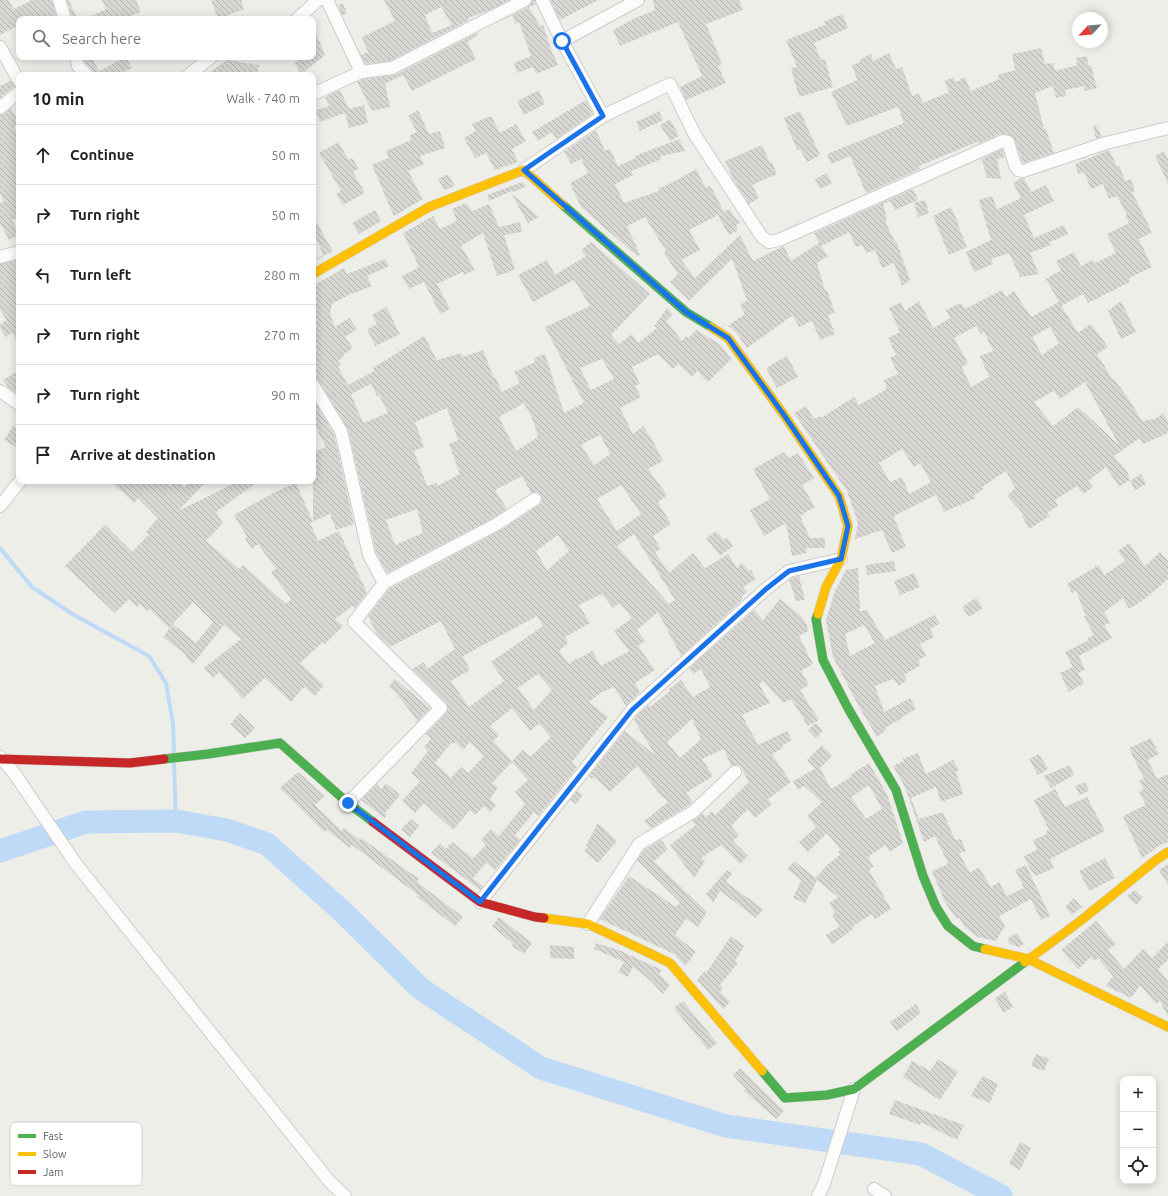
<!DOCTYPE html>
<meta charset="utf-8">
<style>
:root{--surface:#fff;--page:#f2f2f2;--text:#222;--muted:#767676;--line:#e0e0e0}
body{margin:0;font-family:Ubuntu,sans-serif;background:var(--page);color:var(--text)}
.controls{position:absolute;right:12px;bottom:12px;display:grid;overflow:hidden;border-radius:8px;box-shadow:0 2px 10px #0003}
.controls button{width:36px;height:36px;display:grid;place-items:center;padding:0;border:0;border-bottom:1px solid var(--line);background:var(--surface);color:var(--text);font:20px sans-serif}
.compass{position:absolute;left:1072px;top:12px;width:36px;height:36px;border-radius:50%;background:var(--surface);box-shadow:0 2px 10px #0003;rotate:244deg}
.stop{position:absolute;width:12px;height:12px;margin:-9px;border:3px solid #1a73e8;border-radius:50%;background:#fff}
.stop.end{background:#1a73e8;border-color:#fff;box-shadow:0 1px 4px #0008}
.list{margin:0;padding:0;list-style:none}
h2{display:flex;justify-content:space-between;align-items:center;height:52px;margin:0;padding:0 16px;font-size:17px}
h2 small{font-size:13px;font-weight:400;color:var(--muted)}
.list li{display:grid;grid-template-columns:26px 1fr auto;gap:12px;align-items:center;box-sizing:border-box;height:60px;padding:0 16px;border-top:1px solid var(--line)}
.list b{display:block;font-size:15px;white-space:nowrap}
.list em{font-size:13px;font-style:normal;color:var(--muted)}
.icon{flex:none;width:22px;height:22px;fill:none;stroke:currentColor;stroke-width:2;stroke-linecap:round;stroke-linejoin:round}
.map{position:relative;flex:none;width:1168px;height:1196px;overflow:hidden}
.search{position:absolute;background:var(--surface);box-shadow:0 2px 10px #0003;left:16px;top:16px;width:300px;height:44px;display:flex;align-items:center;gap:10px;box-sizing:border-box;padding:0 14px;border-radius:8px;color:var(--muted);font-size:15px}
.panel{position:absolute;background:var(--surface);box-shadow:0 2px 10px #0003;left:16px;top:72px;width:300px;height:412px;border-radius:8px}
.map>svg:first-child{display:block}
</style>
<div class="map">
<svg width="1168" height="1196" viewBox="0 0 1168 1196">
<defs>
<pattern id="building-back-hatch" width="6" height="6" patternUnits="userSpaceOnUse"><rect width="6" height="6" fill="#d8d7d4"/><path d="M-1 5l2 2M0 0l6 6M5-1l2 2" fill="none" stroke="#b2b2b0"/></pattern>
</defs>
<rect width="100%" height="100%" fill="#eeeee9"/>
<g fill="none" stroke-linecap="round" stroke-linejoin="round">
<!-- stream -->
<g stroke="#bfdaf6" stroke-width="4">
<path d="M0,548L32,587L74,615L149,656L166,683L173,724L174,753"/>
<path d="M174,762L176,821"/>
</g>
<!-- river -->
<path stroke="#bfdaf6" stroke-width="23" d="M0,851L86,822L176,821L227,830L267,844L344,913L421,989L541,1068L726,1126L921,1154L1001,1196"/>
</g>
<!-- building -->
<g fill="url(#building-back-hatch)" fill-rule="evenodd">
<path d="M0,0H8L14,9L32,0H52L57,19H19V25L0,35Z"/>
<path d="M67,0H69L77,19H72Z"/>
<path d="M102,0H136L141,12L122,19H86L106,9Z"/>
<path d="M211,0H241L244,9L218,19Z"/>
<path d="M384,0H509L490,10L468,18L469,20L390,61L365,64L361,55L368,52L362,37L395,21ZM441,7L452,25L432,33L425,15Z"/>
<path d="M532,0H535L536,4L529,7L540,26L543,25L553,55H554L558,65L536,74L533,67L517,73L514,63L531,56L519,22L516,24L512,16L496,23L528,7L531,4Z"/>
<path d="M550,0H598L560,20Z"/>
<path d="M653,0H739L743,10L706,24L722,64L718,66L726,83L686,100L680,87L702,76L678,22L620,46L613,30L635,18L655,10Z"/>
<path d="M343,3L347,14L342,15L338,5Z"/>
<path d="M842,14L848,28L814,43L821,60L825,59L833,87L799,97L791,68L797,67L786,40L825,25L824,22Z"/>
<path d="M313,27L325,55L301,74L294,63L304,57H313Z"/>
<path d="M477,33L478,35L467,42L476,59L412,91L403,75L385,84L390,107L372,111L357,82L363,79L395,75Z"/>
<path d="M1041,48L1045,64L1053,63L1055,71L1077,65L1076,58L1087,56L1088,65H1091L1097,88L1085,91L1084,86L1065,90L1066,96L1056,98L1053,86L1035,93L1044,129H1046L1054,153L1023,163L1013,137L1009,135L1000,134L978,144L977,142L919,166L920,169L866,193L850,156L831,164L827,154L904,123L898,107L847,126L831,92L857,80L852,65L860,62L859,60L871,54L873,61L889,53L896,69L902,67L912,96L919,93L923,103L949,92L945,81L953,77L956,82L965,77L971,91L999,79L998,75L1015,70L1012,54Z"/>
<path d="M84,57H92L99,71L126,57L132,68L118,75H94L93,70L85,62Z"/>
<path d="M227,60L259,65L257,75H206Z"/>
<path d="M10,81L14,86L0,98V86Z"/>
<path d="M340,90L349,109L364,105L368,123L349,128L345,113L320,122L316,110L329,106L325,97Z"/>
<path d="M539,90L545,104L524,115L517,101Z"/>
<path d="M586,100L593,114L556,139L552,132L538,141L532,132Z"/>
<path d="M11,108L19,123L14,127L19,137V217L12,220L19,234L9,240L0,224V203L4,201L0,193V115L4,114Z"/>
<path d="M418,110L429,134L440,131L445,148L420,156L424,164L408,171L423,199L394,216L372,165L389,158L386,151L411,140L409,136L417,132L408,116Z"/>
<path d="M659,111L663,120L640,131L636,122Z"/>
<path d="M800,111L820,155L807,162L800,149L797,150L784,118Z"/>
<path d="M491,116L500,133L516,124L526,141L512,149L518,162L495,170L486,153L475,158L464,138L476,131L472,124Z"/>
<path d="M670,119L679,136L670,141L660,125Z"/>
<path d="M1093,125H1096L1102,137L1096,139Z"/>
<path d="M596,130L605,151L610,149L618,166L636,158L635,156L679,139L685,151L660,156L662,159L631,171L633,175L615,184L624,203L659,191L658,189L675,181L696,169L706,188L709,186L713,190L724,212L689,230L700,250L681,260L695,278L740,235L753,261L784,246L791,261L819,243L814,233L913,189L918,200L895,210L890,201L883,204L886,214L885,215L887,220L885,221L894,240L897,243L910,280L902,286L894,263L882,268L875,250L866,253L862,245L856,247L849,232L821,246L828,256L817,263L825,291L827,290L835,313L828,315L835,334L820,340L812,321L799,327L793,315L747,348L736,332L728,326L745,314L740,305L747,300L732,259L689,301L670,282L678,274L663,252L666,251L645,217L627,226L640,255L637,256L581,207L570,183L588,173L581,159L571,164L564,152Z"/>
<path d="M338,142L349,160L352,158L359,169L353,172L365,193L343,205L336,194L341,191L319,153Z"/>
<path d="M762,145L770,163L772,162L777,174L752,185L759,198L749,204L733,179L725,161Z"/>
<path d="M1002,149L1005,157L997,159L1001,179L987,178L982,159Z"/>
<path d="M1109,150L1117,166L1119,165L1125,181L1131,179L1135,191L1132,192L1152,232L1139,239L1152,267L1129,278L1130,282L1088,303L1083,294L1061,306L1046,279L1061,270L1056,261L1074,252L1081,266L1093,260L1095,263L1116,253L1107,234L1129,223L1125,216L1127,215L1117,196L1109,199L1103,184L1091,189L1084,172L1078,174L1075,164Z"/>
<path d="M1164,151L1168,159V184L1155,156Z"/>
<path d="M827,173L832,183L820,189L815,179Z"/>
<path d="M448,174L455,186L444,190L438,179Z"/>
<path d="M1021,178H1024L1031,192L1046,185L1054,201L1024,215L1034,238L1064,225L1068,234L1050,242L1051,245L1030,253L1039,274L1020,277L1009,253L991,259L993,264L974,272L966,252L991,240L979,200L992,196L997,209L1021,198L1013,183Z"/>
<path d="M522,182L527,186L513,192L512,191L489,201L487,195Z"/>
<path d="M512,195H513L539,217L528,223Z"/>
<path d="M925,200L929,213L918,217L914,203Z"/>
<path d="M466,203L473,211L489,204L499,227L520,222L522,232L504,235L515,270L497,276L483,233L461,246L475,270L464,275L463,272L437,284L450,309L440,314L424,282L409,289L402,276L419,267L403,233L433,216L440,229L457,221L452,209Z"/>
<path d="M951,207L959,224L958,225L967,247L949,255L933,216Z"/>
<path d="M729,209L740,223L736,225L738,230L729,235L718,216Z"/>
<path d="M375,210L381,221L359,234L352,223Z"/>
<path d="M315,220L333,251L313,262V261L323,255L313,229V221Z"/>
<path d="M591,242L650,294L611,335L619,344L632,334L638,343L657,328L654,326L667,308L673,314L666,321L682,341L686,336L689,338L696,330L721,345L731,359L708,382L697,371L692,377L678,364L673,369L658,354L632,367L640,384L635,386L641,397L620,408L633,434L643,426L652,439L663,461L648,469L667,495L658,502L671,524L653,536L661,549L655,552L669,573L693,553L705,568L728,554L737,568L742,563L749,571L751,570L756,579L743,587L747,592L741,597L743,599L681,656L658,612L637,630L645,641L638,646L655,670L635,683L640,692L626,706L614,687L602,692L589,702L608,717L572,762L577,767L547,805L538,816L534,812L515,835L520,840L495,870L486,863L473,878L483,886L480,890L431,853L440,843L446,849L452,842L473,858L486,845L481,840L491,829L499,836L525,804L515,792L528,780L512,762L492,783L498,787L490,799L496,805L490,812L484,806L475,815L470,810L453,830L424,803L415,813L402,801L420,781L411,773L428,751L424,747L431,739L426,734L446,713L448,709L446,703L412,669L424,662L427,669L455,649L441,621L390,647L377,635L368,616L389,589L501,530L539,505L542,502V498L539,493H531L522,476L495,490L507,509L493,518L387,573L376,552L348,429L319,381L313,378V284L318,283L344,268L347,274L385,259L389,266L367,276L372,286L352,294V293L332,304L330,313L335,327L349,318L357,329L345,337L353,348L343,355L344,356L338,361L341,365L338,367L348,385L375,371L373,368L424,336L437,360L461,353L463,357L483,350L494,378H496L502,392L520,383L514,372L535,362L534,358L545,354L564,413L584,403L545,327L590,306L574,280L533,302L518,275L547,260L555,275L586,256L581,250ZM602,359L614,379L591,390L580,368ZM371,384L377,396L379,395L388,413L363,423L351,394ZM524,403L533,420L538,437L516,451L499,417ZM447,408L458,440L449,444L460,474L437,486V483L427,486L414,451L424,447L415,422ZM600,435L610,454L594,465L581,445ZM621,485L641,514L617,531L597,499ZM417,509L423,533L395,545L386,520ZM634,534L675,600L669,604L617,546ZM558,535L569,551L547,570L536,551ZM602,594L613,608L619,603L632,618L614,631L629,651L601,666L592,651L578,659L577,658L569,664L559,651L568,643L565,637L590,623L579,605ZM537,616L543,626L491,662L504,681L469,707L451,681L470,670L463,656ZM538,674L552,690L534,710L518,688ZM512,708L530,731L539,724L551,737L530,757L523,750L512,761L493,741L499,735L490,726ZM455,742L463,750L470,742L484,756L468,773L461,767L451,778L435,763L451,743L453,744Z"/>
<path d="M19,260V344L12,333L6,337L0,328V325L6,320L0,309V264Z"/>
<path d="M1002,290L1006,297L1014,291L1031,317L1059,302L1078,333L1091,324L1108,347L1097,354L1113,380L1114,379L1128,398L1142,421L1155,419L1163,413L1168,421V433L1143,444L1140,438L1114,456L1128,473L1130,480L1119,487L1106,467L1088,481L1093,487L1083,494L1077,486L1055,500L1058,506L1047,513L1050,516L1029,529L1022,516L1024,515L1007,496L1015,488L1006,471L982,487L984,489L974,495L976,498L944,512L936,495L896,515L894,517L906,547L892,553L882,530L855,539L858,523L847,491L794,413L806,406L814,419L820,416L821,418L854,397L859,405L887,389L884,380L898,374L890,358L896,355L888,338L900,332L889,308L901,302L905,311L919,301L933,328L950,318L946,310L961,303L965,309ZM976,326L981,334L984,332L993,351L980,356L989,377L971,387L962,367L968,363L954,338ZM1050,327L1059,343L1042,355L1032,337ZM1085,382L1119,445L1078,407L1053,426L1034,402L1054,391L1060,399ZM902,449L914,467L920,463L931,482L909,494L902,477L890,482L879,463Z"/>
<path d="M1121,301L1136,332L1121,339L1108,311Z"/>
<path d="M386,307L400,334L375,346L367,329L377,324L372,315Z"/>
<path d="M787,356L798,377L777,388L766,368Z"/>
<path d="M19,370V395L8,387L3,380Z"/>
<path d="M313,399L334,434L354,524L336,530L330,514L310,523L318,541L339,531L367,593L355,608L353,606L335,619L343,626L325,644L323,642L300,663L324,685L315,696L304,687L291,702L265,678L243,699L219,672L213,678L204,668L241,639L224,625L193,664L185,656L186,655L163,637L173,624L196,643L213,622L193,602L169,628L149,609L147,611L140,604L137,607L129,599L115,613L65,566L105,525L132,552L149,534L146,532L158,518L138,498L134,503L110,481H164L170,486L175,481H178L184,487L192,481H207L178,511L239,481H259L216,512L223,523L206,541L239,569L243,565L286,604L291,599L271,572L276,569L258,544L252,549L245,539L247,537L234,515L273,493L296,483L313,522V453L326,447L313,422Z"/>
<path d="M13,426L19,431V449L4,440Z"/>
<path d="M784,452L788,458L798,453L814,478L802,485L815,507L800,516L810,538H825V548H806L807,553L792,556L786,523L764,536L750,510L770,499L753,469Z"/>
<path d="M1141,474L1146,484L1135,490L1130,481Z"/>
<path d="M716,531L724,540L727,537L733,546L720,556L706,538Z"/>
<path d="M1129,543L1145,566L1160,552L1168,561V579L1146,598L1129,609L1123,598L1104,612L1110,623L1104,625L1112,638L1079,656L1085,670L1078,673L1084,683L1069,692L1060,673L1073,667L1065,652L1089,640L1087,638L1094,635L1084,616H1086L1076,591L1072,593L1067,584L1099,565L1104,575L1125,561L1118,551Z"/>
<path d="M894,561L896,571L867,575L866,565Z"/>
<path d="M858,568L860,611L867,610L885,640L934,615L940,623L930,629L934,637L920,644L926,656L918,660L921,665L904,675L907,680L899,686L893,679L875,686L884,712L910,698L916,709L902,717V718L885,728L886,730L877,737L858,705L833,657L826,620L835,591L846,570ZM864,625L875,643L850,656L845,634Z"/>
<path d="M914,573L920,587L900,595L894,581Z"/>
<path d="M799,576L805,600L796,601L789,580L792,578Z"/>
<path d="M976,598L983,608L969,617L962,607Z"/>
<path d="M780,599L800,615L807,625L808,631L799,636L813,664L801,671L809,685L800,690L819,720L808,726L791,699L783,703L763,681L759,684L770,703L742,715L758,745L787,731L792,740L782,746L783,748L772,754L791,782L768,799L772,804L755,818L748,809L731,826L739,836L733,841L748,856L740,864L721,845L701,858L705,861L694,878L670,845L696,825L692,821L703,813L706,817L712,811L715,815L749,782L740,765L731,766L724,749L702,759L713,776L686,793L693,802L688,806L651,828L644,821L668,802L656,791L657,790L637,766L610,792L594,777L592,779L589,776L625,731L655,755L634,720L637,715L649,705L650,707L670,691L669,689L681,680L693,697L710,687L701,669L693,674L689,668L754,610L763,620ZM692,719L701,739L680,758L667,742Z"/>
<path d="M395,679L430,708L416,723L415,722L417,720L396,693L389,687Z"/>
<path d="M240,713L255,728L245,738L230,724Z"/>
<path d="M816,723L823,731L816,738L808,730Z"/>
<path d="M1151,738L1159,754L1148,760L1157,779L1168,774V842L1162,844L1142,858L1123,816L1146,805L1139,792L1144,789L1139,781L1144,779L1129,748Z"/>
<path d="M822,745L832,756L820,768L831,789L851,777L850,775L869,763L887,794L903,843L890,852L885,845L868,857L874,866L869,870L891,909L875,919L872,914L853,926L854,928L832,945L826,935L839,927V925L832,915L835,913L829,903L838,897L817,880L811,893H810L805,903L793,898L801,880L787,869L794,861L816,878L827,865L840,855L838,852L841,850L827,833L808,852L799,842L816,827L807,816L822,802L804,786L798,790L793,781L815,769L807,760ZM869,785L882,809L866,819L851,797Z"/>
<path d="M918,753L926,774L953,760L959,770L956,772L963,794L941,802L936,787L911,798L919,819L943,812L955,840L961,839L966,851L959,853L970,873L979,867L991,887L999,882L1007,896L1024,888L1015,870L1026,865L1050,916L1041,920L1031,899L999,916L1005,926L996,941L977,937L963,925L959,918L956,919L945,902L932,871L948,864L935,836L924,842L905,787L893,766L904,761L903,759Z"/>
<path d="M1039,754L1048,769L1038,775L1029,759Z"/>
<path d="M1070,765L1074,775L1051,788L1044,776Z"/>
<path d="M298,772L325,796L315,805L342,831L344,828L360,840L361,838L419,879L417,882L463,917L455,926L417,897L418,895L352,845L350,848L327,830L324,832L280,788Z"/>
<path d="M1085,782L1089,791L1080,795L1075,786Z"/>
<path d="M386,783L400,795L385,813L387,815L384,818L361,800L377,784L381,789Z"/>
<path d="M1055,789L1065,807L1087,797L1105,831L1050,859L1054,868L1036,876L1030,869L1024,856L1037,850L1033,840L1047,834L1045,832L1049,830L1034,800Z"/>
<path d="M577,791L583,795L576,804L570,800Z"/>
<path d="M411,819L419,826L410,837L401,830Z"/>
<path d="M598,823L617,841L598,863L584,851L588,847L586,845Z"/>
<path d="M661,840L668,849L654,861L707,912L698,927L686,919L675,935L696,952L685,966L674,954L600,919L629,876L676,907L680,902L637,860L644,850Z"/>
<path d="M1105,858L1115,878L1089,891L1079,871Z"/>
<path d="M1168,864V885L1159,870Z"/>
<path d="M727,870L732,873L726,882L763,909L756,918L720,891L713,903L706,894Z"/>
<path d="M1135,890L1143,898L1136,905L1127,896Z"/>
<path d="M1074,898L1082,907L1072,915L1065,907Z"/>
<path d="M499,917L532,943L524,954L512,946L513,944L492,926Z"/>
<path d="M1096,921L1116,944L1108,950L1124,969L1143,949L1152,958L1168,942V960L1158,969L1168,981V1016L1160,1001L1156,1004L1140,985L1131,998L1106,986L1113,976L1098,958L1094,961L1091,957L1078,969L1061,950Z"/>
<path d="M1017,933L1024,944L1019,947L1010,944L1007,939Z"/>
<path d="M731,936L744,946L735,961L738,963L720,985L723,988L720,992L730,1002L723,1009L697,980L705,971L706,973Z"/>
<path d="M596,943L619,950L662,970L659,974L670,985L663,994L651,981L633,967L628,977L618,972L624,962L594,949Z"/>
<path d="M550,945L574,947V959L550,958Z"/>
<path d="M1005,992L1013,1007L1003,1013L995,998Z"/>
<path d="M683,1001L717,1043L708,1050L674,1008Z"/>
<path d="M916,1004L921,1013L897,1031L890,1022Z"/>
<path d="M1036,1054L1049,1059L1044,1071L1031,1066Z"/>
<path d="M938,1059L958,1072L940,1100L903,1077L912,1061L930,1071Z"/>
<path d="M740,1068L784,1111L776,1119L744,1091L746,1089L733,1075Z"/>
<path d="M983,1076L998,1084L990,1103L971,1096L975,1088Z"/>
<path d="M895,1100L964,1125L957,1140L921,1122L920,1125L889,1114Z"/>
<path d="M1020,1142L1031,1148L1020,1170L1009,1164Z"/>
</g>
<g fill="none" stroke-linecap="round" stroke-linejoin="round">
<defs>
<g id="street">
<path d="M59,0L65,19"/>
<path d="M327,0L361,72L392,68L525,0"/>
<path d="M542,0L562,41L603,116"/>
<path d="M297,19L318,0"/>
<path d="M562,41L638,0"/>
<path d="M0,47L19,81"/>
<path d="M76,57L78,66L87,75"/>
<path d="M189,75L211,57"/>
<path d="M313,94L361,72"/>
<path d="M0,108L19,92"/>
<path d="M524,170L603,116L670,84L695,135L756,228L762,237L769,242L779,240L1003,141L1008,142L1015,165L1018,170L1023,171L1106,143L1168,128"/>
<path d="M0,257L19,252"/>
<path d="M313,385L341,431L369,555L384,583L497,524L535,499"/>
<path d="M0,391L19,404"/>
<path d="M0,506L20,481"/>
<path d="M0,757L14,773L76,864L330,1182L345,1196"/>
<path d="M348,803L441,708L354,622L384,583"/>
<path d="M480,902L632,710L766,589L789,571L841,559"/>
<path d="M588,924L639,844L693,812L735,772"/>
<path d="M874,1189L885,1196"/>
<path d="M818,1196L824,1184L854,1089"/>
</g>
<g id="fast">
<path d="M563,205L686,312L711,327"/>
<path d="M818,614L816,619L823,660L849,710L896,790L923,876L936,907L948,926L973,946L985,949"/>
<path d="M164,759L208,754L280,743L348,803L373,822"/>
<path d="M762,1071L785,1098L827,1095L854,1089L1025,962"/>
</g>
<g id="slow">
<path d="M313,274L429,207L524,170L563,205"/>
<path d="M711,327L728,338L784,415L839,496L848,526L841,559L826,587L818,614"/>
<path d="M544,918L588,924L670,963L762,1071"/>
<path d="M985,949L1028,959L1168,1027"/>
<path d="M1025,962L1079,922L1156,860L1168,852"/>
</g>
<g id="jam">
<path d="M1,759L130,763L164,759"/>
<path d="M373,822L480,902L535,917L544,918"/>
</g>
</defs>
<!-- street casing -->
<use href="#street" stroke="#cbcbcb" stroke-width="14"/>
<!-- fast casing -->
<use href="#fast" stroke="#ccc" stroke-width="10"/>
<!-- slow casing -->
<use href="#slow" stroke="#ccc" stroke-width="10"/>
<!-- jam casing -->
<use href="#jam" stroke="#ccc" stroke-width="10"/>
<!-- street -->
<use href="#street" stroke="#fcfcfc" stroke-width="12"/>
<!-- fast -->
<use href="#fast" stroke="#4caf50" stroke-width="9"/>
<!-- slow -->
<use href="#slow" stroke="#ffc107" stroke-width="9"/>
<!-- jam -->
<use href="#jam" stroke="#c62828" stroke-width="9"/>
</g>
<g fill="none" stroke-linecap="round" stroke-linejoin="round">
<!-- route -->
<path stroke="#1a73e8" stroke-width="5" d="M348,803L480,902L632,710L766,589L789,571L841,559L848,526L839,496L784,415L728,338L686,312L524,170L603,116L562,41"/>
</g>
<!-- legend -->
<rect x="10" y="1122" width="132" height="64" rx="6" fill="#fff" stroke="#cfd0d1" stroke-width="1"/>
<rect x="18" y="1134" width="18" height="4" fill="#4caf50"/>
<rect x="18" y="1152" width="18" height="4" fill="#ffc107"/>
<rect x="18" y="1170" width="18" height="4" fill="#c62828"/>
<g font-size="11" fill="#5e6167">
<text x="43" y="1140">Fast</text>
<text x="43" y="1158">Slow</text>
<text x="43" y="1176">Jam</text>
</g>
</svg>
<div class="controls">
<button>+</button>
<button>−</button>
<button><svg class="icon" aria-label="locate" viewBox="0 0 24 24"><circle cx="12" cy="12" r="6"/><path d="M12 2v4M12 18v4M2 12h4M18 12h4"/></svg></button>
</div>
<svg class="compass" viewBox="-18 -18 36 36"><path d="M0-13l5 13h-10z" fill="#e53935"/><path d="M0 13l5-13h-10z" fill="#767676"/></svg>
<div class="stop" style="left:562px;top:41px"></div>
<div class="stop end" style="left:348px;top:803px"></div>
<div class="search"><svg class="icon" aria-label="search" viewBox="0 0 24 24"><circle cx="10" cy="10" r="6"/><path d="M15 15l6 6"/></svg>Search here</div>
<section class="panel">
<h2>10 min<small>Walk · 740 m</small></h2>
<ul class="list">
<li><svg class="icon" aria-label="ahead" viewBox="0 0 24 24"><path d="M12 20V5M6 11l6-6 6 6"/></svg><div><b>Continue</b></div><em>50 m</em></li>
<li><svg class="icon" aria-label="right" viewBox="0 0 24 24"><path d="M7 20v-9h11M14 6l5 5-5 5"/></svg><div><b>Turn right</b></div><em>50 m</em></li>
<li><svg class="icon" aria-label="left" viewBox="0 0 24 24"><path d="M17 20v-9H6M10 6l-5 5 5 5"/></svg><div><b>Turn left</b></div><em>280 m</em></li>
<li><svg class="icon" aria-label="right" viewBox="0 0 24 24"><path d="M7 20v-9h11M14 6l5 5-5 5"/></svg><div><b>Turn right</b></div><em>270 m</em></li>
<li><svg class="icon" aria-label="right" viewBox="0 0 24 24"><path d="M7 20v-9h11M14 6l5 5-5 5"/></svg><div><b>Turn right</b></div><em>90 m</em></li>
<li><svg class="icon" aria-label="arrive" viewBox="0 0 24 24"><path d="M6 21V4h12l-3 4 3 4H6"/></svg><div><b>Arrive at destination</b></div></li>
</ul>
</section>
</div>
